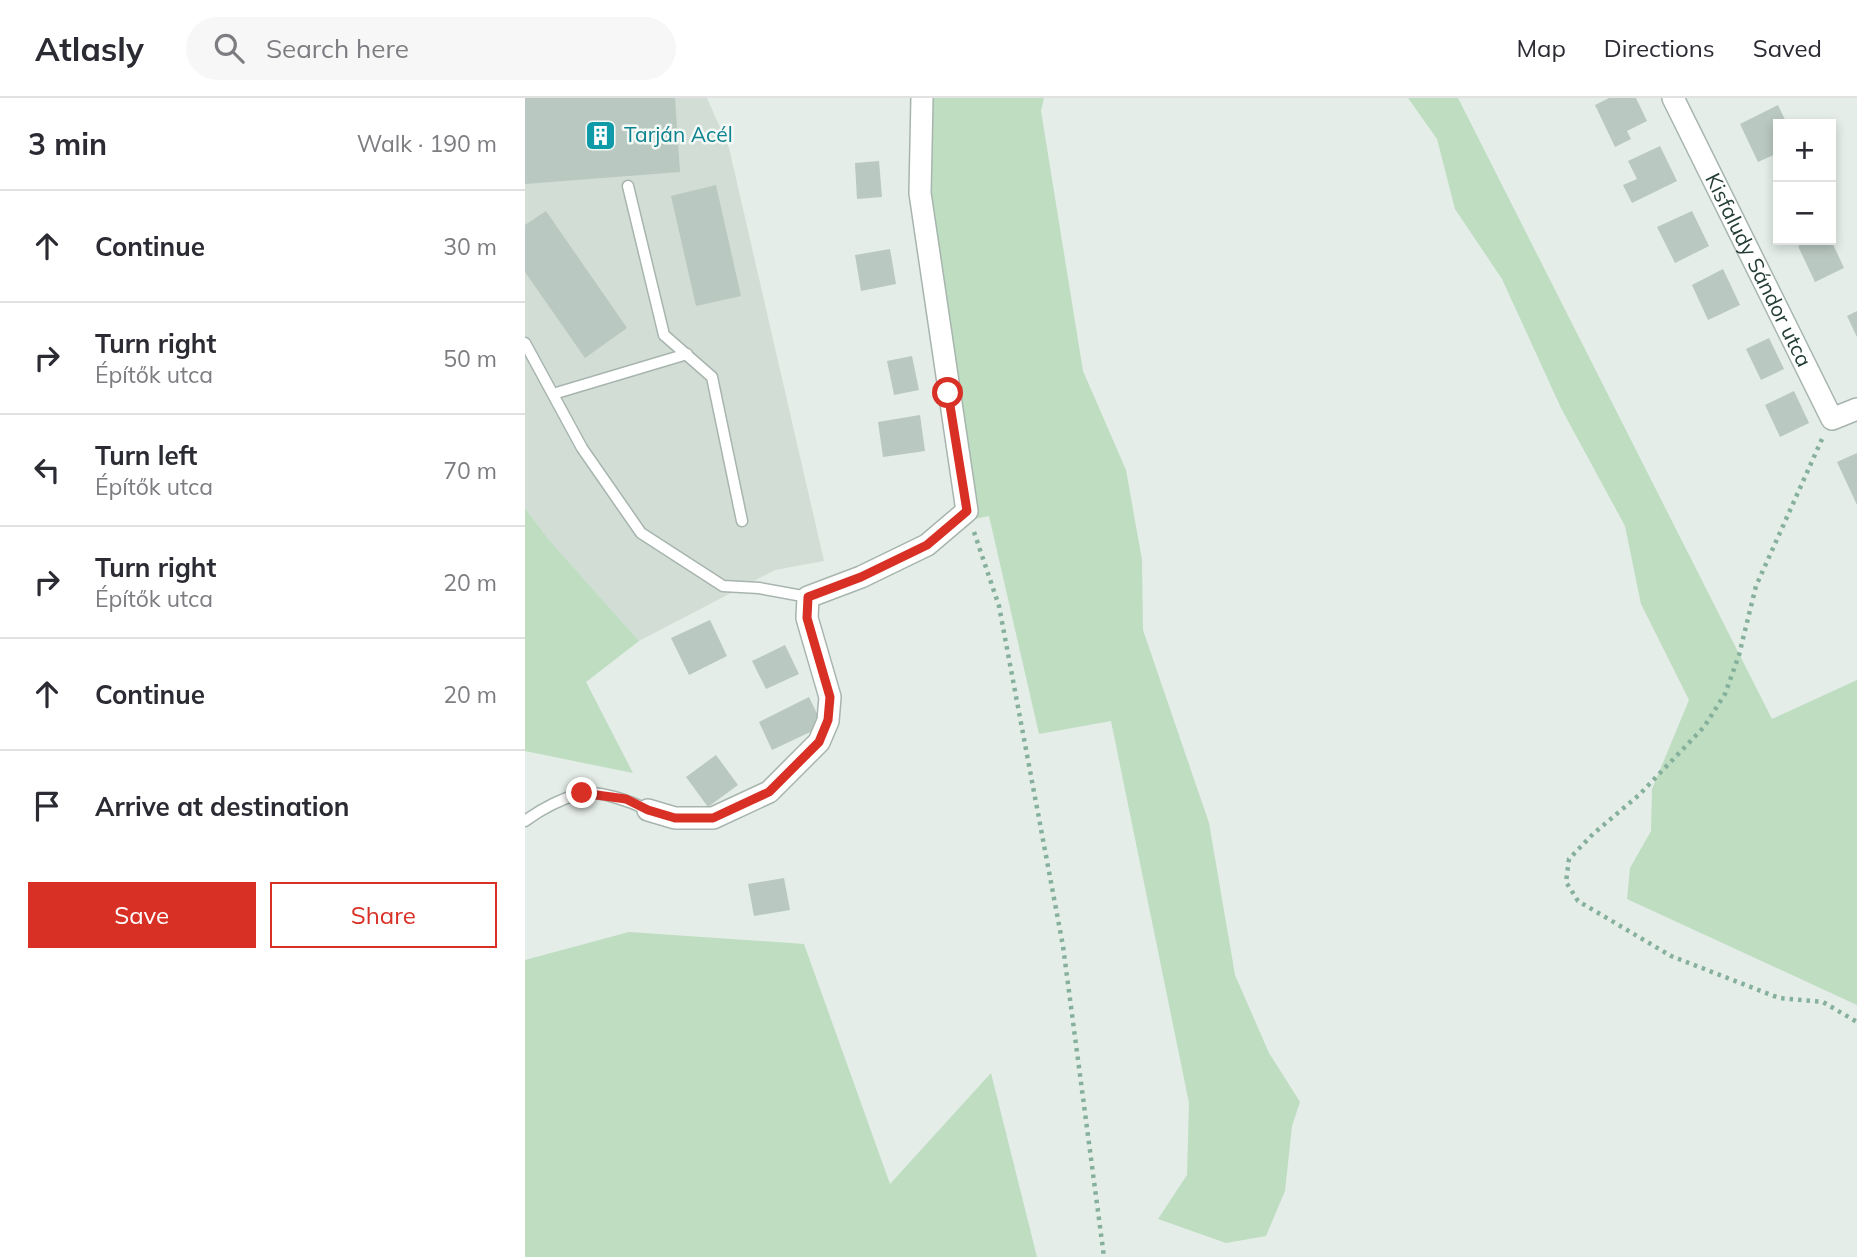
<!DOCTYPE html>
<meta charset="utf-8">
<style>
:root{--surface:#fff;--page:#f7f7f7;--text:#2b2b33;--muted:#7c7c81;--line:#e1e1e2;--accent:#d93025}
body{margin:0;font-family:Mulish,sans-serif;background:var(--page);color:var(--text)}
.controls{position:absolute;right:21px;top:21px;display:grid;overflow:hidden;border-radius:0px;box-shadow:0 4px 10px #0003}
.controls button{width:63px;height:63px;display:grid;place-items:center;padding:0;border:0;border-bottom:2px solid var(--line);background:var(--surface);color:var(--text);font:35px sans-serif}
.stop{position:absolute;width:21px;height:21px;margin:-16px;border:5px solid #d93025;border-radius:50%;background:#fff}
.stop.end{background:#d93025;border-color:#fff;box-shadow:0 2px 7px #0008}
.list{margin:0;padding:0;list-style:none}
h2{display:flex;justify-content:space-between;align-items:center;height:91px;margin:0;padding:0 28px;font-size:30px}
h2 small{font-size:23px;font-weight:400;color:var(--muted)}
.list li{display:grid;grid-template-columns:46px 1fr auto;gap:21px;align-items:center;box-sizing:border-box;height:112px;padding:0 28px;border-top:2px solid var(--line)}
.list b{display:block;font-size:26px;white-space:nowrap}
.list p{margin:0;font-size:23px;white-space:nowrap;color:var(--muted)}
.list em{font-size:23px;font-style:normal;color:var(--muted)}
.actions{display:flex;gap:14px;padding:21px 28px}
.actions a{flex:1;padding:16px 0;border:2px solid var(--accent);border-radius:0px;text-align:center;font-size:24px;color:var(--accent)}
.actions .main{background:var(--accent);color:#fff}
.icon{flex:none;width:38px;height:38px;fill:none;stroke:currentColor;stroke-width:2;stroke-linecap:round;stroke-linejoin:round}
.map{position:relative;flex:none;width:1332px;height:1159px;overflow:hidden}
header{display:flex;align-items:center;gap:42px;box-sizing:border-box;height:98px;padding:0 35px;background:var(--surface);border-bottom:2px solid var(--line)}
header strong{font-size:33px}
nav{display:flex;gap:38px;margin-inline-start:auto;font-size:24px}
.search{width:490px;height:63px;background:var(--page);display:flex;align-items:center;gap:18px;box-sizing:border-box;padding:0 24px;border-radius:38px;color:var(--muted);font-size:26px}
main{display:flex}
aside{flex:1;background:var(--surface)}
.map>svg:first-child{display:block}
</style>
<header>
<strong>Atlasly</strong>
<div class="search"><svg class="icon" aria-label="search" viewBox="0 0 24 24"><circle cx="10" cy="10" r="6"/><path d="M15 15l6 6"/></svg>Search here</div>
<nav><a>Map</a><a>Directions</a><a>Saved</a></nav>
</header>
<main>
<aside>
<h2>3 min<small>Walk · 190 m</small></h2>
<ul class="list">
<li><svg class="icon" aria-label="ahead" viewBox="0 0 24 24"><path d="M12 20V5M6 11l6-6 6 6"/></svg><div><b>Continue</b></div><em>30 m</em></li>
<li><svg class="icon" aria-label="right" viewBox="0 0 24 24"><path d="M7 20v-9h11M14 6l5 5-5 5"/></svg><div><b>Turn right</b><p>Építők utca</p></div><em>50 m</em></li>
<li><svg class="icon" aria-label="left" viewBox="0 0 24 24"><path d="M17 20v-9H6M10 6l-5 5 5 5"/></svg><div><b>Turn left</b><p>Építők utca</p></div><em>70 m</em></li>
<li><svg class="icon" aria-label="right" viewBox="0 0 24 24"><path d="M7 20v-9h11M14 6l5 5-5 5"/></svg><div><b>Turn right</b><p>Építők utca</p></div><em>20 m</em></li>
<li><svg class="icon" aria-label="ahead" viewBox="0 0 24 24"><path d="M12 20V5M6 11l6-6 6 6"/></svg><div><b>Continue</b></div><em>20 m</em></li>
<li><svg class="icon" aria-label="arrive" viewBox="0 0 24 24"><path d="M6 21V4h12l-3 4 3 4H6"/></svg><div><b>Arrive at destination</b></div></li>
</ul>
<div class="actions"><a class="main">Save</a><a>Share</a></div>
</aside>
<div class="map">
<svg width="1332" height="1159" viewBox="0 0 1332 1159">
<rect width="100%" height="100%" fill="#e4ede8"/>
<!-- built -->
<path fill="#d2ddd6" d="M0,0H182L204,50L299,463L250,472L114,543L24,442L0,410Z"/>
<!-- green -->
<g fill="#beddc1">
<path d="M392,0H519L516,13L558,273L601,372L617,462L618,532L684,725L710,877L744,955L775,1004L767,1028L760,1093L741,1138L701,1145L633,1121L662,1077L664,1005L586,623L514,636L464,418L436,424Z"/>
<path d="M883,0H933L1247,621L1332,582V907L1102,801L1105,770L1126,733L1127,691L1164,602L1116,506L1100,428L1036,310L977,181L930,111L912,41Z"/>
<path d="M0,410L24,442L114,543L61,584L108,675L0,653Z"/>
<path d="M104,834L279,846L365,1086L466,975L512,1159H0V862Z"/>
</g>
<!-- building -->
<g fill="#b9c8c0">
<path d="M0,0H150L155,74L0,86Z"/>
<path d="M1084,0H1111L1122,23L1102,33L1106,41L1090,49L1070,7Z"/>
<path d="M1253,7L1262,26H1253V55L1233,64L1215,26Z"/>
<path d="M1135,48L1152,83L1107,105L1098,87L1112,81L1103,63Z"/>
<path d="M354,63L357,99L332,101L330,65Z"/>
<path d="M191,87L216,198L171,208L146,98Z"/>
<path d="M21,113L102,230L60,260L0,174V127Z"/>
<path d="M1167,113L1184,148L1150,165L1132,129Z"/>
<path d="M1286,142H1306L1319,170L1290,184L1273,148Z"/>
<path d="M365,151L371,186L336,193L330,157Z"/>
<path d="M1198,171L1215,207L1183,222L1167,187Z"/>
<path d="M1332,213V239L1322,218Z"/>
<path d="M1244,240L1259,271L1236,282L1221,251Z"/>
<path d="M387,258L394,292L369,297L362,263Z"/>
<path d="M1269,293L1284,325L1255,339L1240,307Z"/>
<path d="M395,317L400,353L358,359L353,324Z"/>
<path d="M1332,355V407L1312,364Z"/>
<path d="M185,522L202,558L164,577L146,540Z"/>
<path d="M260,547L274,576L241,591L227,563Z"/>
<path d="M284,599L298,628L247,652L234,624Z"/>
<path d="M191,657L213,687L183,709L161,679Z"/>
<path d="M259,780L265,812L229,818L223,786Z"/>
</g>
<g fill="none" stroke-linecap="round" stroke-linejoin="round">
<defs>
<g id="service">
<path d="M103,88L139,237L187,279L217,423"/>
<path d="M0,245L57,350L116,435L198,488L234,490L283,499"/>
<path d="M28,296L162,256"/>
<path d="M0,723C15,712 36,701 54,696C73,691 107,704 123,712"/>
</g>
<g id="minor">
<path id="s1" d="M1148,0L1307,321L1332,311"/>
<path d="M123,712L150,720H188L244,694L294,644L303,623L305,599L282,520L283,499L336,479L402,447L442,413L395,95L397,0"/>
</g>
</defs>
<!-- service casing -->
<use href="#service" stroke="#a7b5ae" stroke-width="13"/>
<!-- minor casing -->
<use href="#minor" stroke="#a7b5ae" stroke-width="24"/>
<!-- path -->
<g stroke="#85b09c" stroke-width="4.5" stroke-dasharray="3.5 5" stroke-linecap="butt">
<path d="M1297,341L1231,488L1214,557L1200,596L1179,629L1114,697L1068,736L1044,761L1041,784L1053,803L1146,858L1254,900L1298,904L1332,924"/>
<path d="M449,434L474,508L538,848L579,1159"/>
</g>
<!-- service -->
<use href="#service" stroke="#fff" stroke-width="10"/>
<!-- minor -->
<use href="#minor" stroke="#fff" stroke-width="21"/>
</g>
<g fill="none" stroke-linecap="round" stroke-linejoin="round">
<!-- route -->
<path stroke="#d93025" stroke-width="9" d="M57,695L101,701L123,712L150,720H188L244,694L294,644L303,622L305,599L282,520L283,499L336,479L402,447L442,413L423,295"/>
</g>
<!-- icons -->
<defs>
<symbol id="building-square" viewBox="-11 -11 22 22"><rect x="-9" y="-9" width="18" height="18" rx="4" fill="#0f9aa8" stroke="#f5f9f6"/><path d="M-4-6H4V6H1V3H-1V6H-4ZM-2.5-4.3h1.7v1.8h-1.7ZM.8-4.3h1.7v1.8H.8ZM-2.5-1h1.7V.8h-1.7ZM.8-1h1.7V.8H.8Z" fill="#fff"/></symbol>
</defs>
<g fill-rule="evenodd">
<use href="#building-square" x="58" y="20" width="35" height="35"/>
</g>
<g text-anchor="middle" stroke-width="5" stroke-linejoin="round" paint-order="stroke">
<!-- culture labels -->
<g font-size="21" fill="#0d838f" stroke="#f5f9f6" text-anchor="start">
<text x="99" y="44">Tarján Acél</text>
</g>
<!-- street labels -->
<g font-size="21" fill="#243e33" stroke="#f5f9f6">
<text dy="7" stroke="none"><textPath href="#s1" startOffset="192">Kisfaludy Sándor utca</textPath></text>
</g>
</g>
</svg>
<div class="controls">
<button>+</button>
<button>−</button>
</div>
<div class="stop" style="left:423px;top:295px"></div>
<div class="stop end" style="left:57px;top:695px"></div>
</div>
</main>
